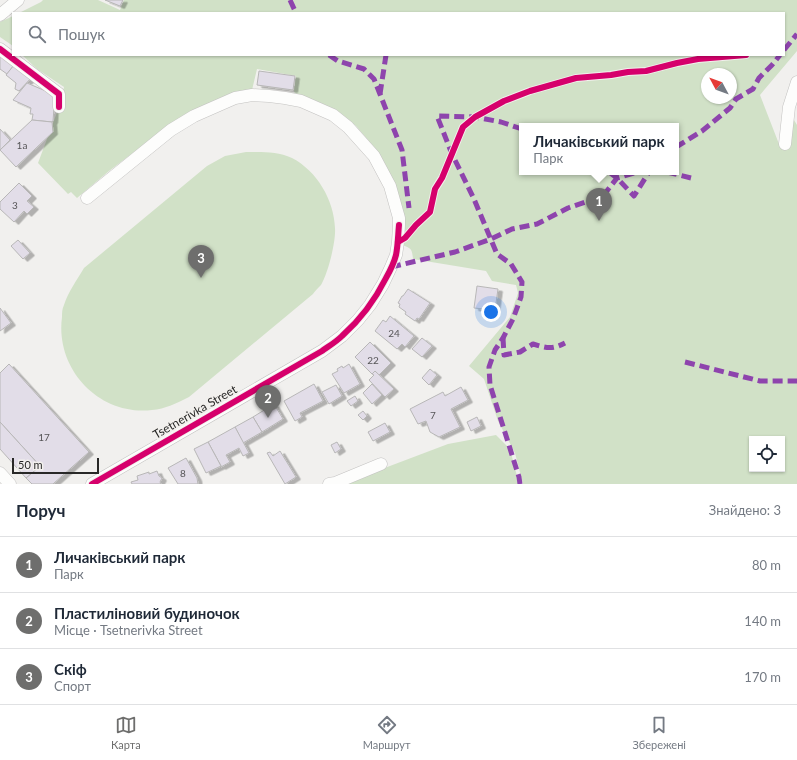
<!DOCTYPE html>
<html lang="uk">
<meta charset="utf-8">
<style>
:root{--surface:#fff;--page:#f2f2f3;--text:#1f2937;--muted:#747a83;--line:#e0e1e3;--accent:#6e6e6d}
body{margin:0;font-family:Lato,sans-serif;background:var(--page);color:var(--text)}
.controls{position:absolute;right:12px;bottom:12px;display:grid;overflow:hidden;border-radius:0px;box-shadow:0 1px 3px #0004}
.controls button{width:36px;height:36px;display:grid;place-items:center;padding:0;border:0;border-bottom:1px solid var(--line);background:var(--surface);color:var(--text);font:20px sans-serif}
.compass{position:absolute;left:701px;top:68px;width:36px;height:36px;border-radius:50%;background:var(--surface);box-shadow:0 1px 3px #0004;rotate:311deg}
.scale{position:absolute;left:12px;bottom:10px;width:87px;box-sizing:border-box;padding-left:4px;border:2px solid #282827;border-top:0;font-size:11px;line-height:14px;white-space:nowrap;color:#282827;-webkit-text-stroke:3px #f2f0ed;paint-order:stroke}
.you{position:absolute;left:491px;top:312px;width:14px;height:14px;margin:-10px;border:3px solid #fff;border-radius:50%;background:#1a73e8;box-shadow:0 0 0 6px #1a73e833}
.badge{display:grid;place-items:center;width:26px;height:26px;border-radius:50%;background:var(--accent);color:#fff;font-size:13px;font-weight:700}
.pin{position:absolute;translate:-50% -33px;filter:drop-shadow(0 1px 2px #0008)}
.pin::after{content:'';position:absolute;top:21px;width:14px;height:12px;background:inherit;clip-path:polygon(0 0,100% 0,50% 100%)}
.popup{position:absolute;left:519px;top:123px;width:160px;height:52px;box-sizing:border-box;display:grid;place-content:center;border-radius:0px;background:var(--surface);filter:drop-shadow(0 1px 3px #0005);font-size:13px;white-space:nowrap;color:var(--muted)}
.popup b{font-size:15px;color:var(--text)}
.popup::after{content:'';position:absolute;left:50%;top:100%;margin-left:-8px;border:8px solid transparent;border-top-color:var(--surface)}
.list{margin:0;padding:0;list-style:none}
h2{display:flex;justify-content:space-between;align-items:center;height:52px;margin:0;padding:0 16px;font-size:17px}
h2 small{font-size:13px;font-weight:400;color:var(--muted)}
.list li{display:grid;grid-template-columns:26px 1fr auto;gap:12px;align-items:center;box-sizing:border-box;height:56px;padding:0 16px;border-top:1px solid var(--line)}
.list b{display:block;font-size:15px;white-space:nowrap}
.list p{margin:0;font-size:13px;white-space:nowrap;color:var(--muted)}
.list em{font-size:13px;font-style:normal;color:var(--muted)}
.icon{flex:none;width:22px;height:22px;fill:none;stroke:currentColor;stroke-width:2;stroke-linecap:round;stroke-linejoin:round}
.map{position:relative;flex:none;width:797px;height:484px;overflow:hidden}
.search{position:absolute;background:var(--surface);box-shadow:0 1px 3px #0004;left:12px;right:12px;top:12px;height:44px;display:flex;align-items:center;gap:10px;box-sizing:border-box;padding:0 14px;border-radius:0px;color:var(--muted);font-size:15px}
.sheet{height:220px;background:var(--surface)}
nav{display:flex;justify-content:space-around;align-items:center;box-sizing:border-box;height:56px;border-top:1px solid var(--line);background:var(--surface);font-size:11px;color:var(--muted)}
nav a{display:grid;justify-items:center;gap:2px}
nav .on{color:var(--accent)}
.map>svg:first-child{display:block}
</style>
<div class="map">
<svg width="797" height="484" viewBox="0 0 797 484">
<defs>
<filter id="shadow"><feDropShadow dx="4.5" dy="2.5" stdDeviation="0" flood-color="#0004"/></filter>
</defs>
<rect width="100%" height="100%" fill="#f1f0ee"/>
<!-- green -->
<g fill="#d1e1c7" fill-rule="evenodd">
<path d="M43,0H98L120,10L124,0H797V51L760,95L779,144L790,121L794,120L797,125V484H523L515,453L498,421L484,379L469,366L510,317L518,293L516,285L492,281L486,271L413,259C412,250 412,248 402,245L401,209L388,170L381,158L373,146L356,126L337,111L296,96L294,91L296,76L257,69L252,90L171,124L109,171L77,198L71,192L68,194L38,163L59,107L64,87L37,69L22,55H784V13H19L41,2ZM707,74H731V98H707ZM522,126H676V172H522ZM752,439H782V469H752Z"/>
<path d="M13,16V46L0,37V22Z"/>
<path d="M246,152C262,152 277,151 292,158C317,171 334,200 335,228C336,242 328,273 321,285C318,288 315,291 313,294L189,397C177,403 165,409 152,410C99,416 55,369 62,317C62,313 62,309 64,305C68,292 77,280 84,268L207,166L225,156Z"/>
<path d="M496,435L510,449L519,484H345V483L448,444Z"/>
</g>
<!-- building -->
<g fill="#e2dde8" stroke="#b8b7b7" filter="url(#shadow)">
<path d="M105,0H123L120,6Z"/>
<path d="M0,54L14,65L7,74L0,69Z"/>
<path d="M14,65L32,77L19,91L15,89L16,83L6,75Z"/>
<path d="M259,71L295,76L293,90L257,85Z"/>
<path d="M27,83L55,95L53,121L52,122L32,120L33,114H30L31,108L13,100Z"/>
<path d="M32,120L52,122L53,132L16,167L0,150Z"/>
<path d="M0,129L10,140L0,150Z"/>
<path d="M19,183L32,196L27,201L34,207L27,214L24,211L14,222L0,209V202Z"/>
<path d="M18,240L30,253L23,259L11,246Z"/>
<path d="M477,286L498,289L495,310L474,308Z"/>
<path d="M408,289L430,303L419,319L417,318L415,321L405,314L406,312L399,307L400,304L398,303L402,296H403Z"/>
<path d="M0,308L11,323L0,331Z"/>
<path d="M390,316L414,336L405,347L402,344L397,349L375,331L383,320L386,322Z"/>
<path d="M422,338L432,346L422,357L412,349Z"/>
<path d="M370,342L391,363L379,375L375,371L372,374L355,357Z"/>
<path d="M9,364L89,452L53,484H32L26,478L40,466L0,422V373Z"/>
<path d="M349,364L360,384L344,393L332,374L338,371L337,369L342,366L343,368Z"/>
<path d="M430,369L437,375L429,385L422,378Z"/>
<path d="M375,371L394,389L385,397L369,380L374,375L372,374Z"/>
<path d="M314,384L323,401L300,413L302,417L295,421L284,401Z"/>
<path d="M372,384L382,395L372,404L363,393Z"/>
<path d="M336,385L342,396L329,404L322,392Z"/>
<path d="M461,387L468,400L451,409L460,427L439,437L430,432L426,421L418,424L410,409L443,392L445,396Z"/>
<path d="M355,396L358,401L351,406L347,401Z"/>
<path d="M274,404L283,419L262,432L253,417Z"/>
<path d="M363,411L367,416L363,420L358,415Z"/>
<path d="M253,417L262,432L243,443L235,427Z"/>
<path d="M477,417L481,426L471,431L467,422Z"/>
<path d="M0,422L40,466L26,478L0,449Z"/>
<path d="M385,423L390,432L373,441L368,432Z"/>
<path d="M235,427L249,453L243,456L239,448L226,455L230,462L221,467V466L208,442Z"/>
<path d="M208,442L221,466L206,473L194,449Z"/>
<path d="M337,442L341,449L335,453L331,445Z"/>
<path d="M280,451L296,477L285,484L267,453L270,452L273,456Z"/>
<path d="M186,458L197,478L198,484H178L168,468Z"/>
<path d="M157,471L159,476L162,478L160,482L161,484H132L131,482L138,480L137,476L149,472V474Z"/>
</g>
<g fill="none" stroke-linecap="round" stroke-linejoin="round">
<defs>
<g id="minor">
<path d="M0,15L18,0"/>
<path d="M0,49L59,94V107"/>
<path d="M785,144L789,107L797,82"/>
<path d="M87,198L171,130L194,116L235,98L252,95L269,96L285,98L301,101L333,115L348,127L374,156L390,186L399,218V225L398,242L396,255L391,267L383,284L370,305L358,320L342,336L322,351L92,484"/>
<path d="M0,473L10,484"/>
<path d="M329,484L335,483L381,464"/>
</g>
</defs>
<!-- minor casing -->
<use href="#minor" stroke="#c3c2c1" stroke-width="13"/>
<!-- minor -->
<use href="#minor" stroke="#fdfdfc" stroke-width="12"/>
<!-- quiet -->
<g stroke="#8e44ad" stroke-width="5" stroke-dasharray="10 5" stroke-linecap="butt">
<path d="M290,0L296,13"/>
<path d="M784,50L797,34"/>
<path d="M329,55L338,61L364,69L374,79L402,150L409,208"/>
<path d="M380,94L386,55"/>
<path d="M676,147L702,131L730,108L736,99L753,89L759,78L772,65L780,55"/>
<path d="M609,172L617,178L634,196L649,172"/>
<path d="M667,172L691,178"/>
<path d="M391,267L455,252L491,239L512,229L537,224L568,208L603,196L617,178L638,172"/>
<path d="M503,338L504,355L520,352L533,344C547,348 551,350 565,343"/>
<path d="M685,362L760,381H797"/>
<path d="M520,484L519,477L490,385L489,367L495,350L503,338L513,319L521,297L522,282L511,264L497,254L474,199L452,154L437,116L475,117L501,122L522,129"/>
</g>
<defs>
<g id="cycleway">
<path d="M0,49L59,94V107"/>
<path d="M398,242L405,238L416,225L430,212L435,189L442,178L463,127L475,117L504,101L530,91L576,78L611,75L628,72L646,71L677,63L698,59L746,55"/>
<path d="M92,484L322,351C329,346 336,342 342,336C360,320 375,300 386,278C390,271 394,263 396,255C398,245 398,235 399,225"/>
</g>
</defs>
<!-- cycleway casing -->
<use href="#cycleway" stroke="#f2f0ed" stroke-width="8"/>
<!-- cycleway -->
<use href="#cycleway" stroke="#d6006c" stroke-width="6"/>
</g>
<g text-anchor="middle" stroke-width="4" stroke-linejoin="round" paint-order="stroke">
<!-- number labels -->
<g font-size="10" fill="#565557">
<text x="22" y="149">1а</text>
<text x="15" y="209">3</text>
<text x="394" y="337">24</text>
<text x="373" y="364">22</text>
<text x="433" y="419">7</text>
<text x="44" y="441">17</text>
<text x="183" y="477">8</text>
</g>
<!-- street labels -->
<g font-size="12" fill="#282827" stroke="#f2f0ed">
<text transform="translate(195 412) rotate(-30)" y="4">Tsetnerivka Street</text>
</g>
</g>
</svg>
<div class="controls">
<button><svg class="icon" aria-label="locate" viewBox="0 0 24 24"><circle cx="12" cy="12" r="6"/><path d="M12 2v4M12 18v4M2 12h4M18 12h4"/></svg></button>
</div>
<svg class="compass" viewBox="-18 -18 36 36"><path d="M0-13l5 13h-10z" fill="#e53935"/><path d="M0 13l5-13h-10z" fill="#747a83"/></svg>
<div class="scale">50 m</div>
<div class="you"></div>
<div class="pin badge" style="left:599px;top:221px">1</div>
<div class="popup"><b>Личаківський парк</b>Парк</div>
<div class="pin badge" style="left:268px;top:418px">2</div>
<div class="pin badge" style="left:201px;top:278px">3</div>
<div class="search"><svg class="icon" aria-label="search" viewBox="0 0 24 24"><circle cx="10" cy="10" r="6"/><path d="M15 15l6 6"/></svg>Пошук</div>
</div>
<section class="sheet">
<h2>Поруч<small>Знайдено: 3</small></h2>
<ul class="list">
<li><span class="badge">1</span><div><b>Личаківський парк</b><p>Парк</p></div><em>80 m</em></li>
<li><span class="badge">2</span><div><b>Пластиліновий будиночок</b><p>Місце · Tsetnerivka Street</p></div><em>140 m</em></li>
<li><span class="badge">3</span><div><b>Скіф</b><p>Спорт</p></div><em>170 m</em></li>
</ul>
</section>
<nav>
<a class="on"><svg class="icon" aria-label="map" viewBox="0 0 24 24"><path d="M3 6l6-2 6 2 6-2v14l-6 2-6-2-6 2zM9 4v14M15 6v14"/></svg>Карта</a>
<a><svg class="icon" aria-label="directions" viewBox="0 0 24 24"><path d="M12 3l9 9-9 9-9-9zM9 14v-3h6M13 9l2 2-2 2"/></svg>Маршрут</a>
<a><svg class="icon" aria-label="saved" viewBox="0 0 24 24"><path d="M7 4h10v16l-5-4-5 4z"/></svg>Збережені</a>
</nav>
